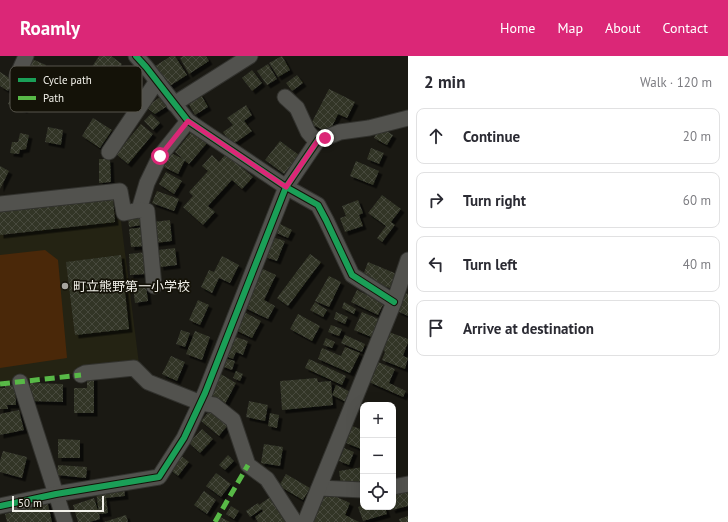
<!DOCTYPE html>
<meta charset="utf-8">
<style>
:root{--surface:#fff;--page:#f2f2f3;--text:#2b2b33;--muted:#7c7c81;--line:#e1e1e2;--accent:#db2777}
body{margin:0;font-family:"PT Sans","Noto Sans JP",sans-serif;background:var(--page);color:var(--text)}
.controls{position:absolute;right:12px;bottom:12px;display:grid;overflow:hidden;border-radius:8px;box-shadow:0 4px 16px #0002}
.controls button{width:36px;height:36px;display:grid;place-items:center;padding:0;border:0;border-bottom:1px solid var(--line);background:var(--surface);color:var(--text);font:20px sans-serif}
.scale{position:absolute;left:12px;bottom:10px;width:92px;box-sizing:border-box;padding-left:4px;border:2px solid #f2f1ea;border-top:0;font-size:11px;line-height:14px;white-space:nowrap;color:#f2f1ea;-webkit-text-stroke:3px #141208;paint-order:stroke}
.stop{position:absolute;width:12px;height:12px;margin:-9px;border:3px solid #db2777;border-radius:50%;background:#fff}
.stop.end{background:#db2777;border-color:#fff;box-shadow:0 1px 4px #0008}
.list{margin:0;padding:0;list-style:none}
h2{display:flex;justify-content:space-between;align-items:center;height:52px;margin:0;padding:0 16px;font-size:17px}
h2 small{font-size:13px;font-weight:400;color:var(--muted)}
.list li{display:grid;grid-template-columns:26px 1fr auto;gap:12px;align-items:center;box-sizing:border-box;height:56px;margin:0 8px 8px;padding:0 8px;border:1px solid var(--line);border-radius:8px}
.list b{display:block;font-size:15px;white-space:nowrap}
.list em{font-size:13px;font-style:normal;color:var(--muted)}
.icon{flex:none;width:22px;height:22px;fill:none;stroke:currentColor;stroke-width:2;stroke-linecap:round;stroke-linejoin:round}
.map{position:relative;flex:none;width:408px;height:466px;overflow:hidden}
header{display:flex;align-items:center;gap:24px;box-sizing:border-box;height:56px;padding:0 20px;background:var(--accent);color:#fff}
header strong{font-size:19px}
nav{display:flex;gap:22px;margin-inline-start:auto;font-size:14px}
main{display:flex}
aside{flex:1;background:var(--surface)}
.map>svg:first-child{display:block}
</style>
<header>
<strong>Roamly</strong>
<nav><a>Home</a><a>Map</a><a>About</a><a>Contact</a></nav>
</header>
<main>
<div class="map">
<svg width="408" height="466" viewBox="0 0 408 466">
<defs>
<pattern id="building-cross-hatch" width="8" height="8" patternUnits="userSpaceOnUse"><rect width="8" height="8" fill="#323528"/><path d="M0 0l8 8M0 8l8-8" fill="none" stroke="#46493d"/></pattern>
<filter id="shadow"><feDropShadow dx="3.5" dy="3.5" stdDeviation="0" flood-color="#0009"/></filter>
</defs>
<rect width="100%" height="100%" fill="#1a1913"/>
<!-- built -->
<path fill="#242313" d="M118,141L139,308L80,317L0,327V153Z"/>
<!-- grass -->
<path fill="#4a2809" d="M45,194L58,204L67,302L0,312V199Z"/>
<!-- building -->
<g fill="url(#building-cross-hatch)" filter="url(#shadow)">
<path d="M99,0H111L122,8L104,33L86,20Z"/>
<path d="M171,0H175L187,19L165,33L152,12Z"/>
<path d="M183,0H206L209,5L189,18L180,2Z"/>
<path d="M282,0L290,14L278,21L269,7Z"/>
<path d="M32,3L46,9L36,33L22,27Z"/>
<path d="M268,8L277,23L267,29L257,15Z"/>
<path d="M252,14L262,27L252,35L242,22Z"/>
<path d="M0,16L14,25L8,35L0,30Z"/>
<path d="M297,19L303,27L292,35L286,27Z"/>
<path d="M15,31L30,37L24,54L8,48Z"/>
<path d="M329,33L355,46L347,62L338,58L329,77L311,68Z"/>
<path d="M200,37L208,51L195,59L187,45Z"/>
<path d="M160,41L169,49L155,58L146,51Z"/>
<path d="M246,49L252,59L244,65L252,75L232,89L223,76L233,69L227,62Z"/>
<path d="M151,58L160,67L153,74L144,65Z"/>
<path d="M93,62L112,74L100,92L82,80Z"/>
<path d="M141,68L153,78L128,108L116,98Z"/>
<path d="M48,71L63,74L61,89L45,86Z"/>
<path d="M380,71L393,79L387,89L374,82Z"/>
<path d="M192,75L207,87L189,108L175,96Z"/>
<path d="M20,77L29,79L26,93L20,94L19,98L10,97L12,86H18Z"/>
<path d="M280,85L299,99L284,118L265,104Z"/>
<path d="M371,92L384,97L379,108L367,103Z"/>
<path d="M169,96L185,104L178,118L162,110Z"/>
<path d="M226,98L253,121L242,133L232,124L208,150L215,156L203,169L183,151L193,140L189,136L208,115L202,110L212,99L219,106Z"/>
<path d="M99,103H110L111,126L99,127Z"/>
<path d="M356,105L379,115L373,129L350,120Z"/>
<path d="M0,110L9,115L0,133Z"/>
<path d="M166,116L182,125L174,138L159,128Z"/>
<path d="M157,135L179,143L174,155L152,147Z"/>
<path d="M382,139L401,153L391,166L395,169L382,186L377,182L386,170L368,157Z"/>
<path d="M113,142L115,166L0,179V156Z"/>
<path d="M358,144L363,157L359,159L363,170L345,176L340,162L346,160L342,150Z"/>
<path d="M141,159L142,169L129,171L128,161Z"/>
<path d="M170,164L172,185L155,187L153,166Z"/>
<path d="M278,167L292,174L288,182L274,176Z"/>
<path d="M144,171L146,190L131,191L129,173Z"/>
<path d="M272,181L285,185L277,205L265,201Z"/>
<path d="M175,192L177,209L160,211L158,194Z"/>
<path d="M146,196L147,218L130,219L129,198Z"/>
<path d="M310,198L321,206L288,250L277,242Z"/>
<path d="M121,199L129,273L75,279L66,206Z"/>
<path d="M222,200L239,209L230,227L219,222L212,237L201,231L209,214L214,216Z"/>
<path d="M368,206L397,218L392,233L362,222Z"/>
<path d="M263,213L276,219L264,244L275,250L268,263L243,251Z"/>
<path d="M329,220L341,226L329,251L315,245Z"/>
<path d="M146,229L148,245L135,247L133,231Z"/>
<path d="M357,234L384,247L378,259L351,246Z"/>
<path d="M406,237L408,238V260L397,255Z"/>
<path d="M198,244L209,249L200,269L189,264Z"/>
<path d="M315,246L327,254L323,261L310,254Z"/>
<path d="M344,246L356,253L354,258L342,252Z"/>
<path d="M242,255L261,265L252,282L233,273Z"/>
<path d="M336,256L348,261L345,268L334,263Z"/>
<path d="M362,256L381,264L374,282L354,274Z"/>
<path d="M298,258L320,270L312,285L290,273Z"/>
<path d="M331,269L342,273L339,280L328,276Z"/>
<path d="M181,274L190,277L185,291L176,288Z"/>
<path d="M195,275L210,281L202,304L186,298Z"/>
<path d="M389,276L408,283V286L403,300L408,302L405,313L382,304L385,296L383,293Z"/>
<path d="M230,279L248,285L243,299L236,296L233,303L223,299Z"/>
<path d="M345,279L365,288L362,296L341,287Z"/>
<path d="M326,282L335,286L332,292L323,289Z"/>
<path d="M345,291L360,297L350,317L318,303L322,292L341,300Z"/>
<path d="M171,300L185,306L177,325L162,318Z"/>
<path d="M224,302L235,305L232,314L221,310Z"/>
<path d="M309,303L346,320L342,329L305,312Z"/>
<path d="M378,306L395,313L389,327L406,335L403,341L369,326Z"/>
<path d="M236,315L243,318L240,325L233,322Z"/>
<path d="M94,317V357H74V332H87V318Z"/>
<path d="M219,317L236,327L224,350L206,340Z"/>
<path d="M317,322L318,326L331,325L332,339L336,329L353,337L348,347L332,339L333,349L282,354L280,325Z"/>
<path d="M30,327L63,328V346L30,345Z"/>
<path d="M15,329L16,349H7L8,353H0V332H5V330Z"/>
<path d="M249,345L268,349L265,365L246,361Z"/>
<path d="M19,354L24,374L0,379V358Z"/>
<path d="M210,354L228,369L219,380L201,365Z"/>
<path d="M270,357L279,359L277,372L268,370Z"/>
<path d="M352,370L363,374V389L361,393L346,387Z"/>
<path d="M202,373L213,383L200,397L189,387Z"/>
<path d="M58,383L80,384V402H58Z"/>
<path d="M264,388L283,391L280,410L261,407Z"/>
<path d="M344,392L354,396L349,409L339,405Z"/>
<path d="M3,395L27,401L22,422L0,416V405Z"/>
<path d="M180,399L189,406L178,420L168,412Z"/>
<path d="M228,399L234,405L225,414L219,409Z"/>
<path d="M58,409L87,411L86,422L57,419Z"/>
<path d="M363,411V425L341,429L339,415Z"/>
<path d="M216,417L231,428L221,441L206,430Z"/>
<path d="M286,418L310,432L303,444L279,430Z"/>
<path d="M124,432L125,440L106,442L108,457L99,458L100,463L90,466H78L73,449L94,442L99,458L96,435Z"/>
<path d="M204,435L216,444L207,458L194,449Z"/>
<path d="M408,435V450L392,454L391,451H393V438Z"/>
<path d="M326,436L350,447L345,459L359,466H313Z"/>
<path d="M273,439L292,466H258L255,461L263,455L262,453L250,461L246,455L258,447L259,449Z"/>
<path d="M47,444L52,466H7L5,458L27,452V448Z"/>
<path d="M363,449V451H385L387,458L363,465L358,451Z"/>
<path d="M231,450L239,455L234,463L226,458Z"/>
<path d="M126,459L128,466H104Z"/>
<path d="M218,460L230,466H215Z"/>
<path d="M408,460V466H400L399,463Z"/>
</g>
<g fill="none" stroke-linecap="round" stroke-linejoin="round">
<defs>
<g id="street">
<path d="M136,0L146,11L188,65L286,131L318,149L326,164L352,219L394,246"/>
<path d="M17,20L26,0"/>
<path d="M285,41L297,52L308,76L315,84L325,82L340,76L369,72L408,62"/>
<path d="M174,48L250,0"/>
<path d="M109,96L157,25"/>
<path d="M0,148L120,135L124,157L139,154L147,127L160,100L188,65"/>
<path d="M139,154L147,155L154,230"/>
<path d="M81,319L85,317L134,312L148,326L201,347L214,349L233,364L248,409L267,423L295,466"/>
<path d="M20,326L65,466"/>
<path d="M393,431L408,428"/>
<path d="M319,432L363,434"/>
<path d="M0,450L56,438L159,421L184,382L205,337L286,131L318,84"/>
<path d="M305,466L394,246L408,204"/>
</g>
</defs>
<!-- street casing -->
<use href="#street" stroke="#32322e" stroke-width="17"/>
<!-- street -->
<use href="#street" stroke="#52524e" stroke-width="15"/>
<!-- quiet -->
<g stroke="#58b947" stroke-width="5" stroke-dasharray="10 5" stroke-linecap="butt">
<path d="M0,328L81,319"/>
<path d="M215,466L248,409"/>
</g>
<defs>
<g id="cycleway">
<path d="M136,0L146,11L188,65L286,131L318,149L326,164L352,219L394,246"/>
<path d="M0,450L56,438L159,421L184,382L205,337L286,131L318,84"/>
</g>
</defs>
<!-- cycleway casing -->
<use href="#cycleway" stroke="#141208" stroke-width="8"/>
<!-- cycleway -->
<use href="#cycleway" stroke="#1a9f57" stroke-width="6"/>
</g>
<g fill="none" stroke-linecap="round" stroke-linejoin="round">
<!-- route -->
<path stroke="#db2777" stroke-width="5" d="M160,100L188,65L286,131L318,84L325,82"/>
</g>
<!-- markers -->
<circle fill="#a6a59f" stroke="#141208" stroke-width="1.5" cx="65" cy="230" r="4"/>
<g text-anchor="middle" stroke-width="3.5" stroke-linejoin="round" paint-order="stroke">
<!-- poi labels -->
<g font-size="13" fill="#f2f1ea" stroke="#141208" text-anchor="start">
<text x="73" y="235">町立熊野第一小学校</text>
</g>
</g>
<!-- legend -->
<rect x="10" y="10" width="132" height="46" rx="6" fill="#141208" stroke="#57554c" stroke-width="1"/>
<rect x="18" y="22" width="18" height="4" fill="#1a9f57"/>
<rect x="18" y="40" width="18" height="4" fill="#58b947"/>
<g font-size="11" fill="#f2f1ea">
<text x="43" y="28">Cycle path</text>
<text x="43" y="46">Path</text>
</g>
</svg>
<div class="controls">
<button>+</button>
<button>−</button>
<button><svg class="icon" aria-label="locate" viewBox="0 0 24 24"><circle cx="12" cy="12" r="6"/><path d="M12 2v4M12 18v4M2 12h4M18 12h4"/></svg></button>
</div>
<div class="scale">50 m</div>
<div class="stop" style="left:160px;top:100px"></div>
<div class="stop end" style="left:325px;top:82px"></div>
</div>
<aside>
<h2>2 min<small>Walk · 120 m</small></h2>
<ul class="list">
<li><svg class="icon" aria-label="ahead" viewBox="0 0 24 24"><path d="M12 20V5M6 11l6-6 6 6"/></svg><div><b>Continue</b></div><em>20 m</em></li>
<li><svg class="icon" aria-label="right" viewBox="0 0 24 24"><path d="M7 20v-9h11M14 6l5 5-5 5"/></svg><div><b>Turn right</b></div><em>60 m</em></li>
<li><svg class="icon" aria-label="left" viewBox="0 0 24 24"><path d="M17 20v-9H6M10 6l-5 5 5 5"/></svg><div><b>Turn left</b></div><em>40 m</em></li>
<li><svg class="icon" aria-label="arrive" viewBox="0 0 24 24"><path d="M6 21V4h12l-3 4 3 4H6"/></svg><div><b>Arrive at destination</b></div></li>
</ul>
</aside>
</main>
